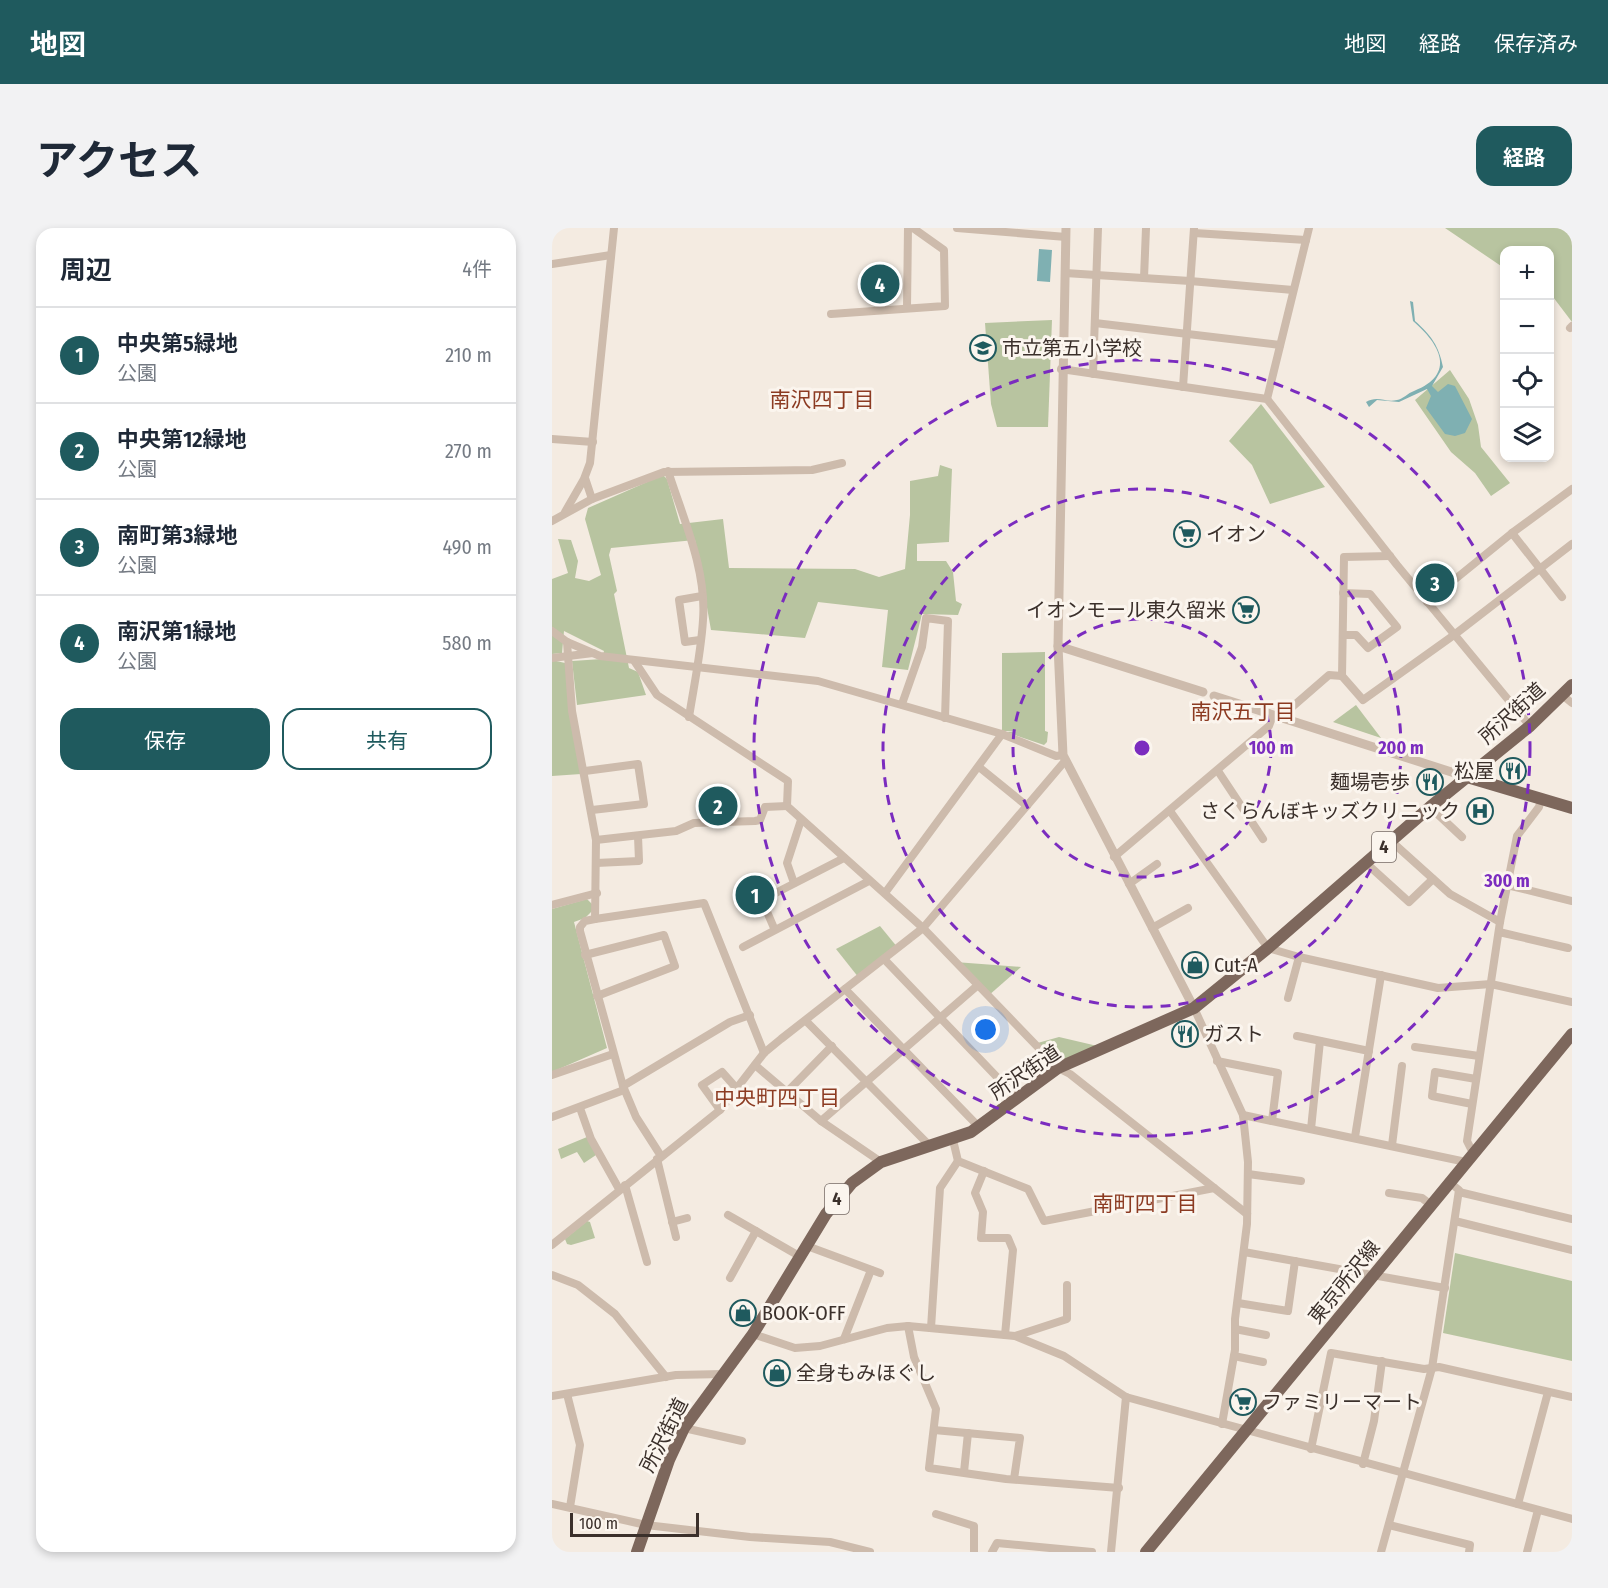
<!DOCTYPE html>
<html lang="ja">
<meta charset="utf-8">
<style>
:root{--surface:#fff;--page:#f2f2f3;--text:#1f2937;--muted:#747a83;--line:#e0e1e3;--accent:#1f5a5e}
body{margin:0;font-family:"Fira Sans Condensed","Noto Sans JP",sans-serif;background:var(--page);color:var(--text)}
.controls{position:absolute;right:18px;top:18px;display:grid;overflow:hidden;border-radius:12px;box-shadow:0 3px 9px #0003}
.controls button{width:54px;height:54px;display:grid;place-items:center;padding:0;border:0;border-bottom:2px solid var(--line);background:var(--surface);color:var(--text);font:30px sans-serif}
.scale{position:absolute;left:18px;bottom:15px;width:129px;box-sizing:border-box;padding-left:6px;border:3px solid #3b302b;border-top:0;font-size:16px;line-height:21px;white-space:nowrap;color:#3b302b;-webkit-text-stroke:4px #fbf5ee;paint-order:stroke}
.you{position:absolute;left:434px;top:802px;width:21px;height:21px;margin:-15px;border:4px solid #fff;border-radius:50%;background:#1a73e8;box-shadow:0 0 0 9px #1a73e833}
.badge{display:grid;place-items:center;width:39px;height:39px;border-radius:50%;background:var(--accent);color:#fff;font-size:20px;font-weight:700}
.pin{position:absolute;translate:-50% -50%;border:3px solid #fff;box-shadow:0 2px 6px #0006}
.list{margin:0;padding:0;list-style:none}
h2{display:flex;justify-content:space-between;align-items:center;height:78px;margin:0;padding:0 24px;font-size:26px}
h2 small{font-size:20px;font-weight:400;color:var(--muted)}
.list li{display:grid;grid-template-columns:39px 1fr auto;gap:18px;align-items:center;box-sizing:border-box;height:96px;padding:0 24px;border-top:2px solid var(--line)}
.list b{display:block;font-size:22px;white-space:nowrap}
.list p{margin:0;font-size:20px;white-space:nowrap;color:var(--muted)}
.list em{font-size:20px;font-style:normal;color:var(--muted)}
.actions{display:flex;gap:12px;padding:18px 24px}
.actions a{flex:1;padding:14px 0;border:2px solid var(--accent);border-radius:18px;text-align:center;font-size:21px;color:var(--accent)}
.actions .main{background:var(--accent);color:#fff}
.icon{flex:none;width:33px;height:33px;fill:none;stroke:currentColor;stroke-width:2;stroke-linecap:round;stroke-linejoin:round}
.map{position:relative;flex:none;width:1020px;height:1324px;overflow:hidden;border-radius:18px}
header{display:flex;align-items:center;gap:36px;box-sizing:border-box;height:84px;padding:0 30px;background:var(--accent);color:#fff}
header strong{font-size:28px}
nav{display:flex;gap:33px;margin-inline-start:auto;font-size:21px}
.intro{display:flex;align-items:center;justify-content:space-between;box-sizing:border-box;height:144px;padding:0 36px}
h1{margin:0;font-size:42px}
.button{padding:15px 27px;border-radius:18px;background:var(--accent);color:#fff;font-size:21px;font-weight:700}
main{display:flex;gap:36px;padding:0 36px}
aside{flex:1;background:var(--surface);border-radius:18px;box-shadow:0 3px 9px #0003}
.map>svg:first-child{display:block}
</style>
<header>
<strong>地図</strong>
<nav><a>地図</a><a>経路</a><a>保存済み</a></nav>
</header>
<div class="intro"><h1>アクセス</h1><a class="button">経路</a></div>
<main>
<aside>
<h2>周辺<small>4件</small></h2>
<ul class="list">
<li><span class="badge">1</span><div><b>中央第5緑地</b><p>公園</p></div><em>210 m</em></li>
<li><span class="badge">2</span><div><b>中央第12緑地</b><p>公園</p></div><em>270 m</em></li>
<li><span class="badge">3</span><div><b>南町第3緑地</b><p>公園</p></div><em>490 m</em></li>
<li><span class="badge">4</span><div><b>南沢第1緑地</b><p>公園</p></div><em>580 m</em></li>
</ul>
<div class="actions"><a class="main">保存</a><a>共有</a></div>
</aside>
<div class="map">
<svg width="1020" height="1324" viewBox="0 0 1020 1324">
<rect width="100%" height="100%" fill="#f4ebe1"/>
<!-- green -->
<g fill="#b8c4a0">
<path d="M893,0H1020V94L998,65V22H952V40Z"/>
<path d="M320,47H336V64L320,65Z"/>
<path d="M500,92L496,199H445L439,176L433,95Z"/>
<path d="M898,142L917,171L926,197L929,219L958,255L939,268L923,245L899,224L863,172Z"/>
<path d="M709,176L773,259L718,276L700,237L677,213Z"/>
<path d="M388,237L400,241L397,314L365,316V333H394L401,344L404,373L410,376L406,387L370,386L356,442L330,439L336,382L266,374L253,410L159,402L143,312L59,320L57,327L65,363L62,366L77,440L86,444L94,467L25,477L20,433L50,431L52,423L12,403L10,425L0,426V351L16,345L6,311L19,312L26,333L23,350L37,353L49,347L33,291L36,280L111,247L115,251L128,296L171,291L177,340L303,341L327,349L353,341L358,287V253L386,248Z"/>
<path d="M888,334L899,350L875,370L868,360L878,349L875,343Z"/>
<path d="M493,424V503L496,504L495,514L492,517L454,504L465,503H450V425Z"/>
<path d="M0,432L13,435L29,546L0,548Z"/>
<path d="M804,477L829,510L781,494Z"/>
<path d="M172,561L174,592L160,594L159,563Z"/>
<path d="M216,653L220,664L209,673L196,678L192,664Z"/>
<path d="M35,671L40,676V683L33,690L22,694L55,820L0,844V681Z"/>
<path d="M328,698L346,720L307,750L284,721Z"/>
<path d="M403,734L469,739L436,768Z"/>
<path d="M507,809L554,820L506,840L482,816Z"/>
<path d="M35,909L44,927L32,935L25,924L9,931L6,921Z"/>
<path d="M35,993L38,994L43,1010L19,1017L15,1016L13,1011Z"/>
<path d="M903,1025L1020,1053V1133L891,1105Z"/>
</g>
<!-- water -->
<g fill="#7fb0b2">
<path d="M487,21L500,22L498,54L485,53Z"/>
<path d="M858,73L861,74L863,93C879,107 887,118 891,139L880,158L886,164L896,156L903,158L920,191L913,205L903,208L893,206L874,180L879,168L875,161L847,174L825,172L817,179L814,174C826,167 833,175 845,172C851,171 856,165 862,163C905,146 888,116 861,93Z"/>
</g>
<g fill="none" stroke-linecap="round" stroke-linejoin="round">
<!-- minor -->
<g stroke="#cdbbac" stroke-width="8">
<path d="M405,0L514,9"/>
<path d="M642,5L754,12"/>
<path d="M0,36L59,27"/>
<path d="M513,45L638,53L741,62"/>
<path d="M592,50L594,0"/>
<path d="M355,80L356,0"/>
<path d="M279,86L393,78L392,22L361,0"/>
<path d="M543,95L728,117"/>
<path d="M1018,100L1020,98"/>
<path d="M509,141L715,171L845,337L978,498"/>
<path d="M541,146L546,0"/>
<path d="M631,159L642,0"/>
<path d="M715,171L757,0"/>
<path d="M0,211L41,214"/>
<path d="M116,243C131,290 155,342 151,392C149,425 142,457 137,489"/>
<path d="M33,250L40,271"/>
<path d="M13,284L32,251L38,235L62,0"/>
<path d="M0,293L40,271L112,244L260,242L290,235"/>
<path d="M960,305L1010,369"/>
<path d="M838,328L792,329L790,448L811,472L902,407L1020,316"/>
<path d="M875,374L960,305L1020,261"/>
<path d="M0,403L15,414L48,428L266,453L450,506L504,528L511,527"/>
<path d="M791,407H804L816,420L845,399L818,366L791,365"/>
<path d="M148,412L133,414L127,372L150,368"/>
<path d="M15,414L20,483L44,612L43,691L33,693L28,699V703L71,858L84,889L109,928"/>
<path d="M0,430L41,425"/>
<path d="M83,434L105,467L236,553L235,578L371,700L506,840L518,846L695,986"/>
<path d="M1010,467L1020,475"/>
<path d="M350,476L370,419L374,390L396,393L393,490"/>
<path d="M735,491L739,480L777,447L790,448"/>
<path d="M427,539L475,578"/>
<path d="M33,543L86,536L92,576L40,582"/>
<path d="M666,543L711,611"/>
<path d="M878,579L910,609"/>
<path d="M618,583L716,720L747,729L886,760L939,756L1020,774"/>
<path d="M44,612L124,603L142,595L203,593L208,592L213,579L235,578"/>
<path d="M839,613L898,666L948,694"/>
<path d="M562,629L717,498L721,487"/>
<path d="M44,635L87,633L86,608"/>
<path d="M814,635L857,674L881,651"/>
<path d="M242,655L235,635L249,592"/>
<path d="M577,656L605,636"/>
<path d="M955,657L1020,673"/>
<path d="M333,665L450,506"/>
<path d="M0,677L45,665"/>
<path d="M43,691L152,675L212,825"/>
<path d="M222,700L210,672L292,630"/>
<path d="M600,700L636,680"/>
<path d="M947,704L1016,720"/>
<path d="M191,719L317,653"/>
<path d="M33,727L112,707L123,738L45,768"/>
<path d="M332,731L466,871"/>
<path d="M293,761L427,899"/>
<path d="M736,770L747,729"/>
<path d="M642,780L691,887L696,934L695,996L683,1091V1122L670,1196"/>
<path d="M254,793L378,918"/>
<path d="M745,808L817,823"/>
<path d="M863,819L927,828"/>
<path d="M665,833L726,845L720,893"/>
<path d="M203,837L269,893L329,934"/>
<path d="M0,847L61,826"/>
<path d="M71,858L178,794L198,787"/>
<path d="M234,865L280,818"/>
<path d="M920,876L880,868L883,844L924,851"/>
<path d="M28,880L39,911L67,961"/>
<path d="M168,882L150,857L170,844L186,862"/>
<path d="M691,887L914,934"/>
<path d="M0,889L72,862"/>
<path d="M269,893L426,757"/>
<path d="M759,901L768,813"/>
<path d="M803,909L829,747"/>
<path d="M401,912L406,933L476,961L492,993L662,960"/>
<path d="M840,917L850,838"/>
<path d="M921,925L915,913L948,694L965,608L987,579L989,571"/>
<path d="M105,931L124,1009"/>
<path d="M432,943L423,965L431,984L429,1010H456L461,1022L453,1107"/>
<path d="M696,946L749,953"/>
<path d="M73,957L95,1034"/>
<path d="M907,964L1020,991"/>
<path d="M837,965L870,970L879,977"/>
<path d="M176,987L249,1029"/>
<path d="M903,993L1020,1022"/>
<path d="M120,994L135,990"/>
<path d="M0,1017L168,882L212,825L229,811L371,700L513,533"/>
<path d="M255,1018L328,1045"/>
<path d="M692,1024L893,1060"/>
<path d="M0,1047L26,1057L63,1086L114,1149"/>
<path d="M178,1050L204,1003"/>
<path d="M686,1075L736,1083L743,1033"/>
<path d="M356,1098L362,1129L384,1181L377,1240L454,1251L567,1260"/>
<path d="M379,1100L388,960L406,933"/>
<path d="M683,1101L714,1107"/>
<path d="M201,1106L243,1120L268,1118L335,1100L356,1098L463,1108L512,1128L574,1169L1020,1291"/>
<path d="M463,1108L515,1091V1057"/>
<path d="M292,1111L319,1042"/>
<path d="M682,1128L711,1134"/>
<path d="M15,1166L28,1217L18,1279"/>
<path d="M0,1168L124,1147L171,1146"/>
<path d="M132,1200L190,1213"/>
<path d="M382,1202L468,1210L462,1251"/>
<path d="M759,1221L779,1125L872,1141L887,1139L1020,1169"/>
<path d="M811,1236L822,1193L830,1133"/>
<path d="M412,1244L416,1205"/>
<path d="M0,1276L94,1297L198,1309L278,1314L318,1324"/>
<path d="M966,1276L996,1164"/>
<path d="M384,1286L422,1298V1324"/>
<path d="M837,1297L918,1317L917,1324"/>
<path d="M440,1324L445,1315L540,1324"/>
<path d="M559,1324L574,1169"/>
<path d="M829,1324L880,1140L907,962L897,954"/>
<path d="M975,1324L986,1282"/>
</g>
<!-- tertiary -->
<g stroke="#cdbbac" stroke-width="9">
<path d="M514,0L506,418L511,527L642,780"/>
<path d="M506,418L651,464"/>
<path d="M662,468L915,549"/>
</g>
<!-- primary -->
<g stroke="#7d675c" stroke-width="12">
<path d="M915,549L1020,580"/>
<path d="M85,1324L117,1232L132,1200L201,1106L274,986L300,955L329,934L419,904L506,840L642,780L716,720L878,579L978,498L1020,457"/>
<path d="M594,1324L1020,806"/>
</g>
</g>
<!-- distance rings -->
<g fill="none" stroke="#7b2cbf" stroke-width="3" stroke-dasharray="10 8">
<circle cx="590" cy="520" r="129"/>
<circle cx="590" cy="520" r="259"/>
<circle cx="590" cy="520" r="388"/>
</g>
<!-- icons -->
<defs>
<symbol id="school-ring" viewBox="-11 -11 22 22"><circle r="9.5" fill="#fbf5ee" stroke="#1f5a5e" stroke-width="1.5"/><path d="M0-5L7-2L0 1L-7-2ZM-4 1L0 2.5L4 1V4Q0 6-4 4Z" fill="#1f5a5e"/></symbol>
<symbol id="supermarket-ring" viewBox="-11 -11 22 22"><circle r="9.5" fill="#fbf5ee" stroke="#1f5a5e" stroke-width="1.5"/><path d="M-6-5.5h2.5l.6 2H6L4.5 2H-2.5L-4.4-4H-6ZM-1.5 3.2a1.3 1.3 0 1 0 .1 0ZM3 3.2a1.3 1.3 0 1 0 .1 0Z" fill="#1f5a5e"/></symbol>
<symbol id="restaurant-ring" viewBox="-11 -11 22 22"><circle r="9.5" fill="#fbf5ee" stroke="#1f5a5e" stroke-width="1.5"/><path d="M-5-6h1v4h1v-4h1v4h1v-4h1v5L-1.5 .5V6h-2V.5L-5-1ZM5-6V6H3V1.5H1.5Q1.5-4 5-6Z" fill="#1f5a5e"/></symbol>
<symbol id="hospital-ring" viewBox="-11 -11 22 22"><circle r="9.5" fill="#fbf5ee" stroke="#1f5a5e" stroke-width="1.5"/><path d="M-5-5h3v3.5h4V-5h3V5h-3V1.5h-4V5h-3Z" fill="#1f5a5e"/></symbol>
<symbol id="shop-ring" viewBox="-11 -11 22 22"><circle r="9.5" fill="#fbf5ee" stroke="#1f5a5e" stroke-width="1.5"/><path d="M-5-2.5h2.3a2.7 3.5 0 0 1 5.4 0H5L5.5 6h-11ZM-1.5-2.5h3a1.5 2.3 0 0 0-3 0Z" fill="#1f5a5e"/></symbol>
</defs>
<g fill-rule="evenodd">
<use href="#school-ring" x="416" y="105" width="30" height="30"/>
<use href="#supermarket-ring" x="620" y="291" width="30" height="30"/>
<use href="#supermarket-ring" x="679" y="367" width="30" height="30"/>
<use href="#restaurant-ring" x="946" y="528" width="30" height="30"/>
<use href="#restaurant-ring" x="863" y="539" width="30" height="30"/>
<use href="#hospital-ring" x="913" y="568" width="30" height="30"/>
<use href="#shop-ring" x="628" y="722" width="30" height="30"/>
<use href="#restaurant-ring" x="618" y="791" width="30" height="30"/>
<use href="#shop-ring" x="176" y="1070" width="30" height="30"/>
<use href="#shop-ring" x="210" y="1130" width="30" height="30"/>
<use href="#supermarket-ring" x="676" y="1159" width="30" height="30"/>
</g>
<g text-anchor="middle" stroke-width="6" stroke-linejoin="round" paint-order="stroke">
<!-- shield labels -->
<g fill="#fbf5ee" stroke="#756b66" stroke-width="1.5">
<rect x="820" y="604" width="24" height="30" rx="4.5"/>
<rect x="273" y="956" width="24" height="30" rx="4.5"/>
</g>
<g font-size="18" font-weight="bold" fill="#3b302b">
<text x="832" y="625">4</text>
<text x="285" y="977">4</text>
</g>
<!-- poi labels -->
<g font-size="20" fill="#3b302b" stroke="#fbf5ee" text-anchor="start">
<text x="450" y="127">市立第五小学校</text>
<text x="654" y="313">イオン</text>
<text x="674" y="389" text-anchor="end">イオンモール東久留米</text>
<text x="942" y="550" text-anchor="end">松屋</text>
<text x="858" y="561" text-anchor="end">麺場壱歩</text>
<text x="908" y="590" text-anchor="end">さくらんぼキッズクリニック</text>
<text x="662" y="744">Cut-A</text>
<text x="652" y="813">ガスト</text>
<text x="210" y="1092">BOOK-OFF</text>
<text x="244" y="1152">全身もみほぐし</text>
<text x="710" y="1181">ファミリーマート</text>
</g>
<!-- street labels -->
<g font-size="20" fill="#3b302b" stroke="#fbf5ee">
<text transform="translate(960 485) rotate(-42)" y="7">所沢街道</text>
<text transform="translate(473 844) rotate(-34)" y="7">所沢街道</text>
<text transform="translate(792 1054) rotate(-51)" y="7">東京所沢線</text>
<text transform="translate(112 1207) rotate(-63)" y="7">所沢街道</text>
</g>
<!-- neighbourhood labels -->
<g font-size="21" fill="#8c3b22" stroke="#fbf5ee">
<text x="270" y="179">南沢四丁目</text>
<text x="691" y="491">南沢五丁目</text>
<text x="225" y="877">中央町四丁目</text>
<text x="593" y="983">南町四丁目</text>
</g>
</g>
<circle cx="590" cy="520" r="9" fill="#7b2cbf" stroke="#fbf5ee" stroke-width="3"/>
<g font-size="18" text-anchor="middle" font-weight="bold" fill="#7b2cbf" stroke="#fbf5ee" stroke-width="6" stroke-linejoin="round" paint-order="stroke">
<text x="719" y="526">100 m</text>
<text x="849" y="526">200 m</text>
<text x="955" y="659">300 m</text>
</g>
</svg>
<div class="controls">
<button>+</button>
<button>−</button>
<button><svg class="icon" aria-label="locate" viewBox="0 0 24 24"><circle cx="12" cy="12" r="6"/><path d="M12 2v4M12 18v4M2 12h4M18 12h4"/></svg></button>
<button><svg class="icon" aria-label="layers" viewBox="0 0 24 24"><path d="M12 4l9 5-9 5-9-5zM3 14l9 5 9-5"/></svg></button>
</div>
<div class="scale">100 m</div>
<div class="you"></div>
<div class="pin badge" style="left:203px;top:667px">1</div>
<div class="pin badge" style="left:166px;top:578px">2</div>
<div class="pin badge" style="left:883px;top:355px">3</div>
<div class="pin badge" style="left:328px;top:56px">4</div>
</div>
</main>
